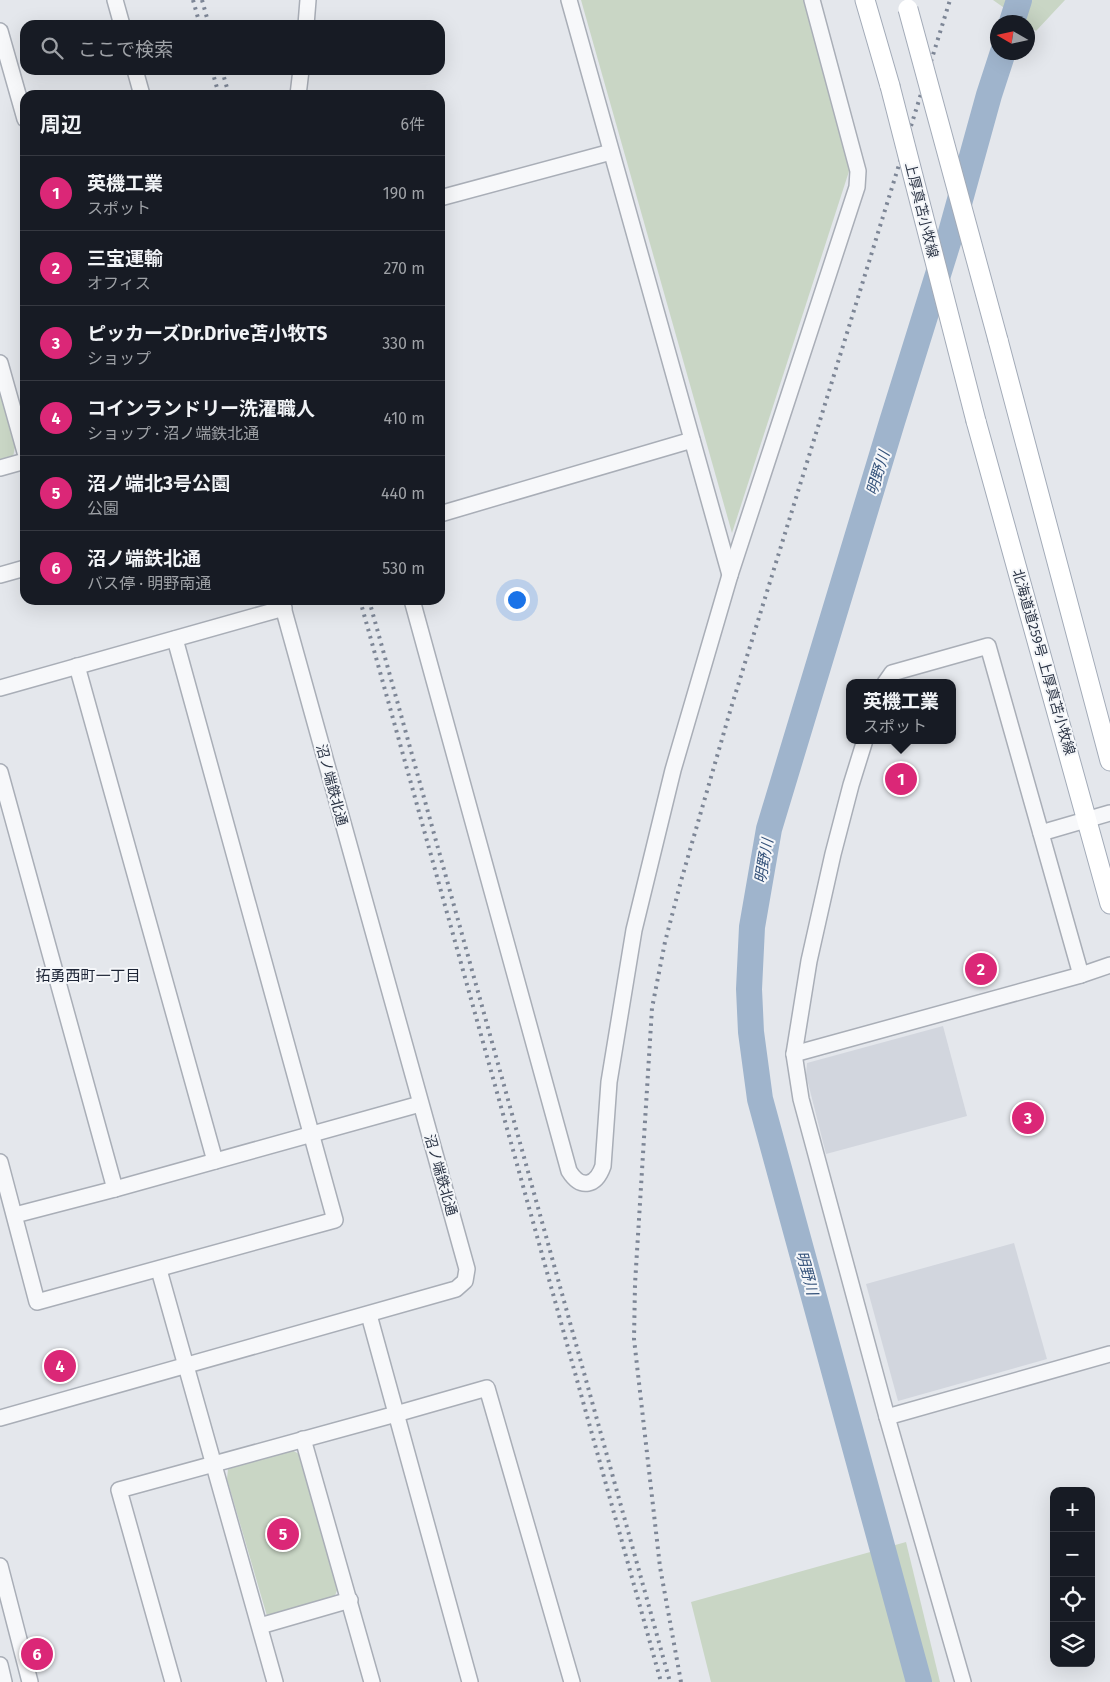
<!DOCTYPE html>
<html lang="ja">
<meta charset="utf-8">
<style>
:root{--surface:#171b24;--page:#20242c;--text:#f1f3f6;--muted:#9ea1a6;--line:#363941;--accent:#db2777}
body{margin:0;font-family:"Fira Sans","Noto Sans JP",sans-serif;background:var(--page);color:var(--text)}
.controls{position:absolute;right:15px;bottom:15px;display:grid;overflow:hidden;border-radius:10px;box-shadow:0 5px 20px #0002}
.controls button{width:45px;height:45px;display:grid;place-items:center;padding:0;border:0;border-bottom:1px solid var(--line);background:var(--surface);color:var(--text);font:25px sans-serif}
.compass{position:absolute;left:990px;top:15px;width:45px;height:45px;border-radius:50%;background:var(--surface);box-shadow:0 5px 20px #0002;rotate:279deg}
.you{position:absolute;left:516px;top:599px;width:18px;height:18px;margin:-12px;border:4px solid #fff;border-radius:50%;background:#1a73e8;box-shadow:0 0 0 8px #1a73e833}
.badge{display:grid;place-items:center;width:32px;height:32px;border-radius:50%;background:var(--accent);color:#fff;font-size:16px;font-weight:700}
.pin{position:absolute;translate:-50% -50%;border:2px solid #fff;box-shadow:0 1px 5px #0006}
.popup{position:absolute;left:846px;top:679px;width:110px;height:65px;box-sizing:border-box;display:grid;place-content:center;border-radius:10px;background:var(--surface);filter:drop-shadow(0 1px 4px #0005);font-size:16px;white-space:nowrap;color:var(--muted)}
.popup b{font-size:19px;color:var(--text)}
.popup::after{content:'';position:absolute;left:50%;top:100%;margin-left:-10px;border:10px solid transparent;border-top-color:var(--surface)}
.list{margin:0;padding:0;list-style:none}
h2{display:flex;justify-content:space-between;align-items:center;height:65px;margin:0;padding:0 20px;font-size:21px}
h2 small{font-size:16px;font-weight:400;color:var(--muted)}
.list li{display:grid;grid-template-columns:32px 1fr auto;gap:15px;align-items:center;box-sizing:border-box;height:75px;padding:0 20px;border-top:1px solid var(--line)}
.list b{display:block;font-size:19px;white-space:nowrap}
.list p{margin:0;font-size:16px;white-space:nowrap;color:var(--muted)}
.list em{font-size:16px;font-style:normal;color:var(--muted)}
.icon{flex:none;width:28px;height:28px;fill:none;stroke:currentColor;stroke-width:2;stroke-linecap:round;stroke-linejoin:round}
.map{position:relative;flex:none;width:1110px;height:1682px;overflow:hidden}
.search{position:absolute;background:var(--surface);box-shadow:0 5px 20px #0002;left:20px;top:20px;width:425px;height:55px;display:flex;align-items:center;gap:12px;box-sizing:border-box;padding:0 18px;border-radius:15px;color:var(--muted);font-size:19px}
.panel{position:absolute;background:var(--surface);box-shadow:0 5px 20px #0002;left:20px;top:90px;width:425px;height:515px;border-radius:15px}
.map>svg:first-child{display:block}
</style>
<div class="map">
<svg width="1110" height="1682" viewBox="0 0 1110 1682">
<rect width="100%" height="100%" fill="#e4e7ec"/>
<!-- built -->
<g fill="#d2d6de">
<path d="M943,1026L967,1116L826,1154L806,1075L807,1063Z"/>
<path d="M1014,1243L1047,1359L898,1401L866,1284Z"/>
</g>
<!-- green -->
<g fill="#c9d6c5">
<path d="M581,0H807L852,162L732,533Z"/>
<path d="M993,0H1065L1036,31L1028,25V22H1024Z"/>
<path d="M0,393L15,447L13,457L0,461Z"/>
<path d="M290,1449L299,1454L338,1588L334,1598L267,1616L227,1479L228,1469Z"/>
<path d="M906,1542L940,1682H711L691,1602Z"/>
</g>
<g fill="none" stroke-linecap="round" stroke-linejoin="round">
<!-- river -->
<g stroke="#9fb4cc" stroke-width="26">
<path d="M1012,22L1019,0"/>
<path d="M919,1682L760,1099L751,1032L749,989L752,927L769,829L892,422L950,236L989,95L1003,52"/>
</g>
<defs>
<g id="minor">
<path d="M115,0L122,25"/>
<path d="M569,0L730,575"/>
<path d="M306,25L308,0"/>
<path d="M0,31L25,119"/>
<path d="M135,70L142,95"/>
<path d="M298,95L301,70"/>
<path d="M440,198L611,152"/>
<path d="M0,363L25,452"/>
<path d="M0,468L25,461"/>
<path d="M440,514L692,440"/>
<path d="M0,575L25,568"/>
<path d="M412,600L569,1171C581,1190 596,1186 603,1166L609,1082L634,930L673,770L730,575L857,187L858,171L812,0"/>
<path d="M77,666L215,1161"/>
<path d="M0,688L284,608"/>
<path d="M865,740L851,785L833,854L809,961L794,1054L801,1099L887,1417L963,1682"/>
<path d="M0,772L115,1189"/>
<path d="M1041,833L1110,813"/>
<path d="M1081,975L1110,965"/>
<path d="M794,1054L1081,975L988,646L892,673L885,683"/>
<path d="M0,1162L37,1302L335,1220L175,639"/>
<path d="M15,1215L115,1189L420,1104"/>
<path d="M159,1270L275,1682"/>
<path d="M369,1315L470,1682"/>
<path d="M887,1417L1110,1354"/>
<path d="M0,1418L456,1289L465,1281L467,1269L281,600"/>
<path d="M303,1439L372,1682"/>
<path d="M0,1566L30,1682"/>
<path d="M260,1626L350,1600"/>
<path d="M0,1665L4,1682"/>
<path d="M173,1682L119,1490L396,1414L487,1388L572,1682"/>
</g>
<g id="major">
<path d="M865,0L890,86"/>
<path d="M998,340L1110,761"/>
<path d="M976,421L1110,904"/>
</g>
</defs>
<!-- minor casing -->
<use href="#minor" stroke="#a9aeb7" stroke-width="18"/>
<!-- major casing -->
<use href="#major" stroke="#a3abb8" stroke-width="21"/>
<!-- minor -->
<use href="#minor" stroke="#f7f8fa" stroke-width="15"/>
<!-- major -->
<use href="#major" stroke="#fff" stroke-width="19"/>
<!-- rail -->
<g stroke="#7d8696" stroke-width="4" stroke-dasharray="2.5 5" stroke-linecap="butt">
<path d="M193,0L200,25"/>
<path d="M202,0L209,25"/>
<path d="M212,70L219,95"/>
<path d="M222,70L229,95"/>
<path d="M360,600L661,1682"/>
<path d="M369,600L670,1682"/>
<path d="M681,1682L660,1567L634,1339L635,1284L652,1008L665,942L681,881L731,708L950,0"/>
</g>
<defs>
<g id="major-bridge">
<path d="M908,9L998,340"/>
<path d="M890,86L976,421"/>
</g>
</defs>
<!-- major-bridge casing -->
<use href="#major-bridge" stroke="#a3abb8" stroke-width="21" stroke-linecap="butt"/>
<!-- major-bridge -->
<use href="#major-bridge" stroke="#fff" stroke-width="19"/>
</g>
<g text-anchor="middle" stroke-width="4" stroke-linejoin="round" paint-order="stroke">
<!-- street labels -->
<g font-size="14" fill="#2b3445" stroke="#f4f6f9">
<text transform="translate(922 210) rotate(76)" y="5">上厚真苫小牧線</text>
<text transform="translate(1044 662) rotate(74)" y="5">北海道道259号 上厚真苫小牧線</text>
<text transform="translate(332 785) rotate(75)" y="5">沼ノ端鉄北通</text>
<text transform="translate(441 1175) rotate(74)" y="5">沼ノ端鉄北通</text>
</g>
<!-- water labels -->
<g font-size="15" font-style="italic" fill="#34527a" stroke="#f4f6f9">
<text transform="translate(878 473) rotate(-73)" y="5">明野川</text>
<text transform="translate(764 861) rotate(-80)" y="5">明野川</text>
<text transform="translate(807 1273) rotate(75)" y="5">明野川</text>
</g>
<!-- neighbourhood labels -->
<g font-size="15" fill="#1d2536" stroke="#f4f6f9">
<text x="88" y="981">拓勇西町一丁目</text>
</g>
</g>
</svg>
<div class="controls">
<button>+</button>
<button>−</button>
<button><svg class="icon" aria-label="locate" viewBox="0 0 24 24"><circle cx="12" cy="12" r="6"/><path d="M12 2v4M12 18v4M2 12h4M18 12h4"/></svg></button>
<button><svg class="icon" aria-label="layers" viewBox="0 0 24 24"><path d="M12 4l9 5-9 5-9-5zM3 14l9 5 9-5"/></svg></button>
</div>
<svg class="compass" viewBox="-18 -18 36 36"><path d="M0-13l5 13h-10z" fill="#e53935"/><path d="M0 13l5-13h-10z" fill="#9ea1a6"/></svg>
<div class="you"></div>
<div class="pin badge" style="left:901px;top:779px">1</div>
<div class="popup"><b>英機工業</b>スポット</div>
<div class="pin badge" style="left:981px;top:969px">2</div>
<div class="pin badge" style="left:1028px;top:1118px">3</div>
<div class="pin badge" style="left:60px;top:1366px">4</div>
<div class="pin badge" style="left:283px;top:1534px">5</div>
<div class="pin badge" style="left:37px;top:1654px">6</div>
<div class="search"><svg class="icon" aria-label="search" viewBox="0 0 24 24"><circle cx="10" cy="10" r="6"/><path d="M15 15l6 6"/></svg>ここで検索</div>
<section class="panel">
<h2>周辺<small>6件</small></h2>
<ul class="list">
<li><span class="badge">1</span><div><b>英機工業</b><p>スポット</p></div><em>190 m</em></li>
<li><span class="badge">2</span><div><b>三宝運輸</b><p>オフィス</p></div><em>270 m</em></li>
<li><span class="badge">3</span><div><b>ピッカーズDr.Drive苫小牧TS</b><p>ショップ</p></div><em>330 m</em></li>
<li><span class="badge">4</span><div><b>コインランドリー洗濯職人</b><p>ショップ · 沼ノ端鉄北通</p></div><em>410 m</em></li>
<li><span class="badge">5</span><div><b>沼ノ端北3号公園</b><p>公園</p></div><em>440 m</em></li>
<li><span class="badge">6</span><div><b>沼ノ端鉄北通</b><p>バス停 · 明野南通</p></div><em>530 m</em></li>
</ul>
</section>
</div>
